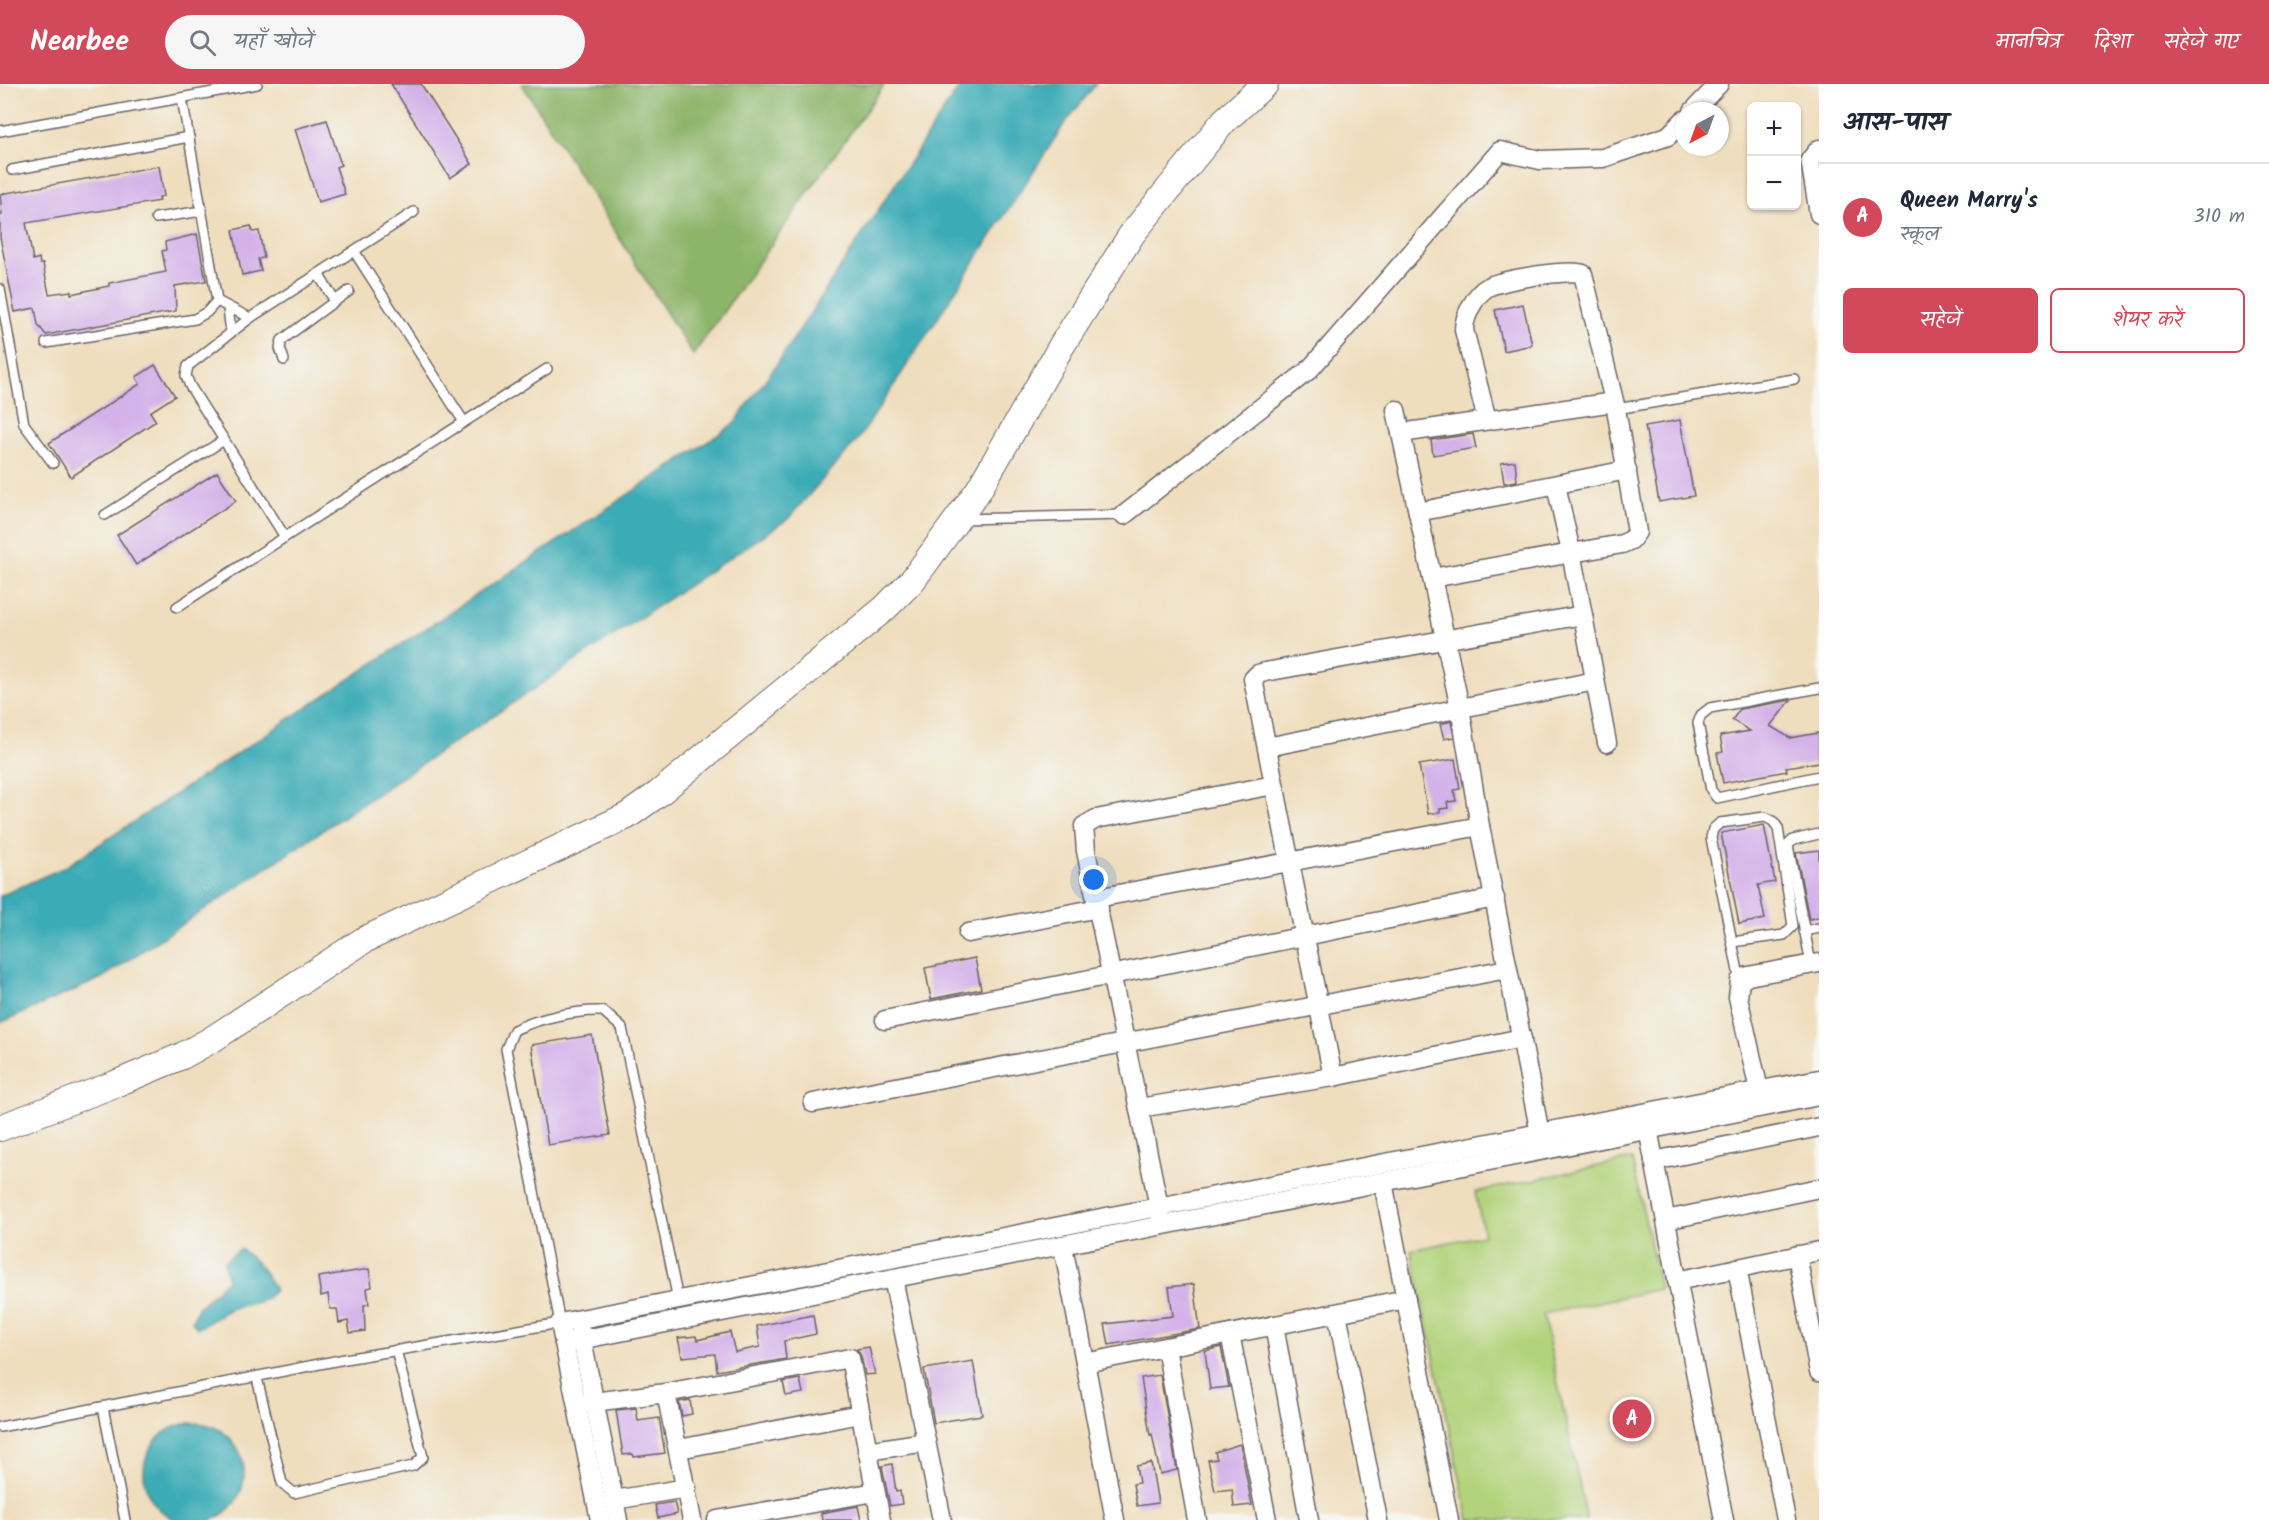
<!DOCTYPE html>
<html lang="hi">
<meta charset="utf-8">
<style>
:root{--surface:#fff;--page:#f6f6f7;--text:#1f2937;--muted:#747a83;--line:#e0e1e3;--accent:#d1495b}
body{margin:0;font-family:Kalam,"Playpen Sans Deva",sans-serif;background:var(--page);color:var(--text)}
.controls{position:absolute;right:18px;top:18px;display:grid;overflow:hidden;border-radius:9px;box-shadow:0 2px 4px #0004}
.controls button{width:54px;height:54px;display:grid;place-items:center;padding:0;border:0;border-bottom:2px solid var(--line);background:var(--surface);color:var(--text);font:30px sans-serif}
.compass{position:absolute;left:1675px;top:18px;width:54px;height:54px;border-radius:50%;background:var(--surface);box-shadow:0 2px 4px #0004;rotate:221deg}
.you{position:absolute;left:1094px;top:796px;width:21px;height:21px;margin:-15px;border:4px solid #fff;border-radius:50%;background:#1a73e8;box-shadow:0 0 0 9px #1a73e833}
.badge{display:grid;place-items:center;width:39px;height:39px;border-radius:50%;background:var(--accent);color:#fff;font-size:20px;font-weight:700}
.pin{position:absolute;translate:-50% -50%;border:3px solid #fff;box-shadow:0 2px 6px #0006}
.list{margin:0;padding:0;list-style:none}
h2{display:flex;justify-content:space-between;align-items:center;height:78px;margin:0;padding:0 24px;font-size:26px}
h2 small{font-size:20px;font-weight:400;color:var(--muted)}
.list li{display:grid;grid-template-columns:39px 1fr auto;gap:18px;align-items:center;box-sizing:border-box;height:108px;padding:0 24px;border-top:2px solid var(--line)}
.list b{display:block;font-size:22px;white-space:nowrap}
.list p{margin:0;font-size:20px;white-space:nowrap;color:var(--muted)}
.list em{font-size:20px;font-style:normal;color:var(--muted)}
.actions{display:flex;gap:12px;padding:18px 24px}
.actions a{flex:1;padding:14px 0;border:2px solid var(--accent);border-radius:9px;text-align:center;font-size:21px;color:var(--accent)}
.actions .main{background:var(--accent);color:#fff}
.icon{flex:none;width:33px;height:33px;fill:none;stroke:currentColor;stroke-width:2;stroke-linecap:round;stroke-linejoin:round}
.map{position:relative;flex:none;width:1819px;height:1436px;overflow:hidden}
header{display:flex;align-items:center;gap:36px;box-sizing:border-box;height:84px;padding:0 30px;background:var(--accent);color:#fff}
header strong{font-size:28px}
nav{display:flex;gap:33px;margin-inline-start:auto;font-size:21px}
.search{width:420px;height:54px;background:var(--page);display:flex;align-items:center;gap:15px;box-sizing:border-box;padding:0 21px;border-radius:33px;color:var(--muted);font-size:22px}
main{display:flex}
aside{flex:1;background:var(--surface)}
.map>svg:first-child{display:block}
</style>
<header>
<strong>Nearbee</strong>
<div class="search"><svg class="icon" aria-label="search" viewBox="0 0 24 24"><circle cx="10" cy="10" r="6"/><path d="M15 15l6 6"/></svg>यहाँ खोजें</div>
<nav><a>मानचित्र</a><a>दिशा</a><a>सहेजे गए</a></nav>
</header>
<main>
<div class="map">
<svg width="1819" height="1436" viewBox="0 0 1819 1436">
<rect width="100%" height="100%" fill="#f6f6f2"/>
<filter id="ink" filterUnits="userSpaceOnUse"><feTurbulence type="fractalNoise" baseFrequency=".0167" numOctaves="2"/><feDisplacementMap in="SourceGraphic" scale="12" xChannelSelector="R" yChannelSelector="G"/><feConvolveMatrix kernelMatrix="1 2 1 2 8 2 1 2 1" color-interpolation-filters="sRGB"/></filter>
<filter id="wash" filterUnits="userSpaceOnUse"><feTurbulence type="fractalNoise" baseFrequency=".008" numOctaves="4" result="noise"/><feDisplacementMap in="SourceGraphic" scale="24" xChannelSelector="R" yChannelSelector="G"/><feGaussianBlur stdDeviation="1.35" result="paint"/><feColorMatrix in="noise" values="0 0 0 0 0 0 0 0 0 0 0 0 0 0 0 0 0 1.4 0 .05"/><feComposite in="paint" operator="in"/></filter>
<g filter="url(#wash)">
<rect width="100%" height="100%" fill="#efdebd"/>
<!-- green -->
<path fill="#b2d37b" stroke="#6a7a5b" stroke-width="1.5" d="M1632,1075L1660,1205L1543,1230L1587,1436H1469L1411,1166L1484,1151L1475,1108Z"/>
<!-- forest -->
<path fill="#8db56b" stroke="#586c53" stroke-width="1.5" d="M522,0H885L693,271Z"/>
<!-- water -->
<g fill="#3babb6" stroke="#2e6678" stroke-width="1.5">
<path d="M961,0H1096L1063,42L860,353L788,435L102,894L0,939V812L67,782L733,341L777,280Z"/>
<path d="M240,1165C255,1174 267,1191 275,1206C259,1224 250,1217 231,1225C218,1230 210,1240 197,1244L192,1237L198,1224L227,1196L224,1177Z"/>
<circle cx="194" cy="1389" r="50"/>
</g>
<g id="blocks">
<!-- building -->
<g fill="#d4b2e9">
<path d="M391,0H421L472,80L450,94Z"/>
<path d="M327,36L341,81L336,83L345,110L318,118L295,45Z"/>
<path d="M159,82L164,112L159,113L160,117L26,139L33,176L39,174L40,180H43L49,210L71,207V210L109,202V199L166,188L162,167L166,166L165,158L197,150L206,197L175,202L176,227L46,251L38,241L35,224L15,228L0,153V131L2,130L0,110Z"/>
<path d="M251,142L253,148L259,147L264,174L258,175L261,187L242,191L233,146Z"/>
<path d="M1523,220L1532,261L1504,267L1495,226Z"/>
<path d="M155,281L175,312L150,328L156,337L71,393L49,359L140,300L136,293Z"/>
<path d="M1680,336L1694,412L1659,418L1645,342Z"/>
<path d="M1473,350L1476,364L1433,371L1431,356Z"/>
<path d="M1515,377L1517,397L1504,399L1501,379Z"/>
<path d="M217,388L236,417L136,481L117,451Z"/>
<path d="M1791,616L1770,642L1790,654L1819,649V678L1786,683L1787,687L1723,699L1717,669L1723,668L1720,652L1750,647L1732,636L1740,625Z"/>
<path d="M1451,637L1454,653L1444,655L1440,640Z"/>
<path d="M1455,675L1460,705L1454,706L1456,717L1447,718L1448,724L1440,725V728L1428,730L1419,681Z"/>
<path d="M1764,741L1775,798L1758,801L1765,835L1739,840L1721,749Z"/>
<path d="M1819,766V833L1809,835L1796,769Z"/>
<path d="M975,874L981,905L931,915L925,884Z"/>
<path d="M592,951L610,1051L548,1061L531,961Z"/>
<path d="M369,1185L372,1203L367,1204L369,1220L364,1221L365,1247L350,1249L348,1237L339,1239L337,1225H330L328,1210L321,1212L318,1193Z"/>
<path d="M1194,1200L1200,1245L1109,1261L1105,1240L1173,1232L1169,1203Z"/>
<path d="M813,1231L816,1250L784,1257L786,1275L717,1287L715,1270L682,1273L678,1254L696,1252L697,1256L730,1248L735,1268L760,1263L757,1242Z"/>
<path d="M869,1263L875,1290L865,1291L861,1272L857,1265Z"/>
<path d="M1221,1263L1229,1303L1210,1305L1205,1267Z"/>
<path d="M973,1277L982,1331L934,1339L924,1285Z"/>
<path d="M1160,1291L1177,1386L1160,1390L1152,1350L1150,1351L1141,1294Z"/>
<path d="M800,1295L803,1309L786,1312L783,1298Z"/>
<path d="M690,1316L692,1330L682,1332L679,1318Z"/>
<path d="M636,1324L638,1337L659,1334L665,1369L634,1373L633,1370L623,1371L616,1326Z"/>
<path d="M1240,1360L1252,1421L1234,1423L1232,1405L1215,1407L1208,1376L1217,1375L1215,1368Z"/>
<path d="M1151,1379L1158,1419L1137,1422L1133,1400L1139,1399L1136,1382Z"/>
<path d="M892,1380L896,1408L900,1407L902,1420L890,1422L882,1382Z"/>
<path d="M674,1418L677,1430L658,1434L655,1421Z"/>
<path d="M858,1422L861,1436H822L821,1429Z"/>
</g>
</g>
</g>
<g filter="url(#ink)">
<use href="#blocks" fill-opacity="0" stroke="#6a6468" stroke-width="1.5"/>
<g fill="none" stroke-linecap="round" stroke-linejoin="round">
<defs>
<g id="lane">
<path d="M0,47L257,0"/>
<path d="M12,86L189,53"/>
<path d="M156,134L202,127"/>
<path d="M354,167L464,338"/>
<path d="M318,190L335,217L349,207"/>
<path d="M0,205L24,340L53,379"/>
<path d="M217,217L250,234"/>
<path d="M228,225L231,248"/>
<path d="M46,259L195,235L207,228L217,217L182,14"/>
<path d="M284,276L280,264L282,256L335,217"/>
<path d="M1616,325L1794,295"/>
<path d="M105,431L224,356"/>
<path d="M962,435L1124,431"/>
<path d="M285,453L547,285"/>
<path d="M177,523L285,453L190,302L186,292L188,282L250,234L414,128"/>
<path d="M1819,604L1710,624L1701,631L1698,639L1711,706L1717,714L1819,692"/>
<path d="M1804,847L1819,844"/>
<path d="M1732,858L1784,851L1793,842L1778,744L1773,737L1765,733L1720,739L1713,745L1711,754L1740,897"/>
<path d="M1811,880L1788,761L1793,756L1819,750"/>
<path d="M257,1294L282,1399L294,1409L413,1382L423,1373L396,1266"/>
<path d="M103,1323L125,1436"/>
<path d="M0,1343L345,1275L560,1239L506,965L514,946C539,934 576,926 603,927L622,944L678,1216"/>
</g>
<g id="street">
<path d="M1693,27L1719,0"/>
<path d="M1819,65L1810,76L1819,130"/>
<path d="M1396,326L1460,624L1480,742L1542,1060"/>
<path d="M1401,349L1614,318"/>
<path d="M1556,401L1571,468L1607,659"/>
<path d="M1418,428L1627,386"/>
<path d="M1124,431L1309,286L1500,67L1540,76L1603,74L1668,52L1684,36"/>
<path d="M1432,494L1622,460L1631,456L1637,448L1616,325L1583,190C1572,184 1500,196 1488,203C1475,210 1464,233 1464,246L1487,336"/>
<path d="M1267,663L1595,597"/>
<path d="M1097,814L1480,742"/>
<path d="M968,849L1099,824"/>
<path d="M885,936L1495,814"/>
<path d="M1333,993L1253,595L1258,590L1265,588L1583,531"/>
<path d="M1759,1006L1738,913L1740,897L1748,892L1819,879"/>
<path d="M813,1019L1507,885"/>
<path d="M1139,1024L1333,993L1522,954"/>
<path d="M1648,1045L1724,1436"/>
<path d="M1654,1077L1819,1043"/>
<path d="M1383,1098L1449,1436"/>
<path d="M1161,1133L1086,767L1084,742L1096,735L1274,701"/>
<path d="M1666,1136L1819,1104"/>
<path d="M1063,1162L1115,1436"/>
<path d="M1797,1171L1819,1288"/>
<path d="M1737,1184L1786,1436"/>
<path d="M893,1194L942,1436"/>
<path d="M1677,1197L1819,1167"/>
<path d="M1337,1229L1378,1436"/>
<path d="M1274,1241L1309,1436"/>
<path d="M580,1246L618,1436"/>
<path d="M1230,1250L1267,1436"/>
<path d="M564,1259L1819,1012"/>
<path d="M1166,1263L1197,1436"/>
<path d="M1085,1279L1406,1215"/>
<path d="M585,1319L666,1309"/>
<path d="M679,1365L860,1330"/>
<path d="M867,1367L926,1358"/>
<path d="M614,1416L687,1404"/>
<path d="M600,1436L560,1239L1819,995"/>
<path d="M692,1436L666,1309L850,1274L881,1436"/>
<path d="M717,1436L875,1408"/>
</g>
<path id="secondary" d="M0,1044L115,1000L182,972L211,956L364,856L627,732L658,710L885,524L912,497L978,407L1062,261L1132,150L1224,37L1265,0"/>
</defs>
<!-- lane casing -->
<use href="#lane" stroke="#6a6468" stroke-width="12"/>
<!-- street casing -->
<use href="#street" stroke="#6a6468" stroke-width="21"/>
<!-- secondary casing -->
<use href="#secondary" stroke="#6a6468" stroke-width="28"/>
<!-- lane -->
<use href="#lane" stroke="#fff" stroke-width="9"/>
<!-- street -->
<use href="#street" stroke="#fff" stroke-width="18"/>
<!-- secondary -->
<use href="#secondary" stroke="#fff" stroke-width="26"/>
</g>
</g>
</svg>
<div class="controls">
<button>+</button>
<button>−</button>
</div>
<svg class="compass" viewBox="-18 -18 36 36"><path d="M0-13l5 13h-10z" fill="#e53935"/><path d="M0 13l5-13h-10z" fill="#747a83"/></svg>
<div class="you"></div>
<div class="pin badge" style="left:1632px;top:1335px">A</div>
</div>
<aside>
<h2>आस-पास<small></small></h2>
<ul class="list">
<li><span class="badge">A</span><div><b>Queen Marry's</b><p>स्कूल</p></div><em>310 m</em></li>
</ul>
<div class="actions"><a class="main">सहेजें</a><a>शेयर करें</a></div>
</aside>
</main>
